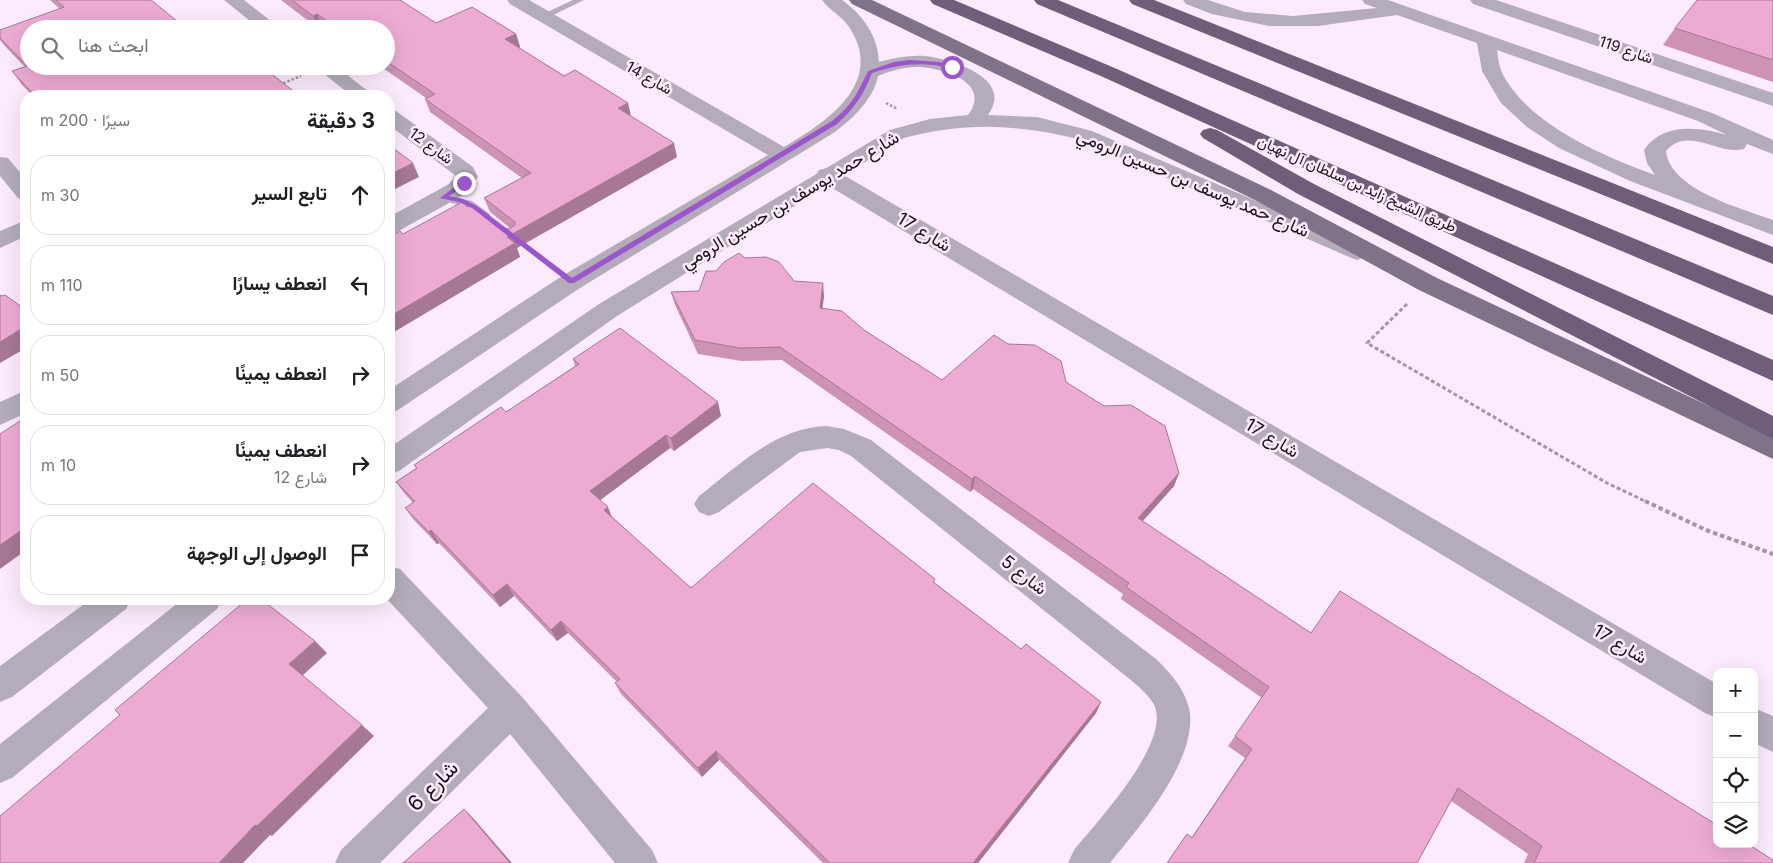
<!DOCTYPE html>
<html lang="ar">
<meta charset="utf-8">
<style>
:root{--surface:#fff;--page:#f2f2f2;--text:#202124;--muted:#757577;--line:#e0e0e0}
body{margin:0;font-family:Inter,Vazirmatn,sans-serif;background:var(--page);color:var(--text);direction:rtl}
.controls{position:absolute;right:15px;bottom:15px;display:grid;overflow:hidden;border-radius:10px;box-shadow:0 5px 20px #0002}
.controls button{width:45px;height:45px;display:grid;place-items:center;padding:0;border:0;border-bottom:1px solid var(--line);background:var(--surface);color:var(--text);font:25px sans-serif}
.stop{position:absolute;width:15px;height:15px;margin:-11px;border:4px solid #9b56cb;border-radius:50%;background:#fff}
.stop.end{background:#9b56cb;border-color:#fff;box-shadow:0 1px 5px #0008}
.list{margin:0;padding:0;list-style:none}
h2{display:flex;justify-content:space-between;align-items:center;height:65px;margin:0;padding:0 20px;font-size:21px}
h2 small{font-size:16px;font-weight:400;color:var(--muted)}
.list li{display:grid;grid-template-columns:32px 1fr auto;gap:15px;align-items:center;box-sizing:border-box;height:80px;margin:0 10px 10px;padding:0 10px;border:1px solid var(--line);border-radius:20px}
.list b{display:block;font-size:19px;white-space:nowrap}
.list p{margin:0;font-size:16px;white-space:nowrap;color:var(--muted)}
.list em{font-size:16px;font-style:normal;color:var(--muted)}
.icon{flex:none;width:28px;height:28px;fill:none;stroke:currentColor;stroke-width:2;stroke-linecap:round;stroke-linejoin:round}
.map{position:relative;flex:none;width:1773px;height:863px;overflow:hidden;direction:ltr}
.search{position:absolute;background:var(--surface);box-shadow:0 5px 20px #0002;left:20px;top:20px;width:375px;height:55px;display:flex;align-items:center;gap:12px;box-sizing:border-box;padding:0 18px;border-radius:28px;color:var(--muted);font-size:19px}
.panel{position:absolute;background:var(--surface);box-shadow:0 5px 20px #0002;left:20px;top:90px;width:375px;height:515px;border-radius:20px;direction:rtl}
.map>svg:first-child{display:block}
</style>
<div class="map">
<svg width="1773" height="863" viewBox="0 0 1773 863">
<rect width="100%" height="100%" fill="#fcebfc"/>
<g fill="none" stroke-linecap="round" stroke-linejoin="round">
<!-- path-far2 -->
<g stroke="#a496a4" stroke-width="2.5" stroke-dasharray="2.5 2" stroke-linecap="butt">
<path d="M279,85L301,76"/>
<path d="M886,103L898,109"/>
</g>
<!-- path-far1 -->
<g stroke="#a496a4" stroke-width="3" stroke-dasharray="4 2.5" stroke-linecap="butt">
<path d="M522,244L549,264"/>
<path d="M1407,304L1367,343L1607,483L1647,502"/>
</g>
<!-- path -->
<path stroke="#a496a4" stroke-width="4" stroke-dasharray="4.5 3" stroke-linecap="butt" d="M1645,501L1706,530L1773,554"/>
<!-- service -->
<g fill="#b4acba" fill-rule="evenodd">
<path d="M573,0H584L547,18L539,16Z"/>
<path d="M443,195L472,201L491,215L485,219L465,206L439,200V196Z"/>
</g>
<!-- minor -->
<g fill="#b4acba" fill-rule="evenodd">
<path d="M224,0H244L281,29H260Z"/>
<path d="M1470,0H1496L1773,93V106L1473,4Z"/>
<path d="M314,66H336L374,96H352Z"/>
<path d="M389,109L396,111L473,167L478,177L465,194L397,232L389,234V217L449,184L456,176L389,125Z"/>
<path d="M0,157L8,158L26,180V200L18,198L0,176Z"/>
<path d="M827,168L835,170L1717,684V718L1705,713L819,180L816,175L819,170Z"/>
<path d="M26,220V236L0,248V231Z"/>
<path d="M26,390V413L0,425V402Z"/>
<path d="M827,426L844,429L871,440L1156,659C1171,673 1187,692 1190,713C1195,763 1140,826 1110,863H1068L1074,850C1097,822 1169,745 1155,707C1151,697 1140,688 1132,681L851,456L839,450L827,448L800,452L719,512L709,516L699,512L694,504L699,496C737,467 776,427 827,426Z"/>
<path d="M389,566L400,569L523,698L652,850L658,863H615L510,734L380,863H335L341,850L488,708L387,599Z"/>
<path d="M1754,708L1773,716V752L1754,743Z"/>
</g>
<!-- tertiary -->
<g fill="#b4acba" fill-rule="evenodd">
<path d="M507,0H529L784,147C825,123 884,85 851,30C844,17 830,11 822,0H842C863,15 878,36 879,62C894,58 910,55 925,56C951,59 1015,78 988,115L1037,117L1092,131L1365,247L1369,252L1365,257L1357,260L1349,257L1078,139C1017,124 965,122 904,138L617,316L399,471L389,474V448L599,304L890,130L930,119L968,115C993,82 941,67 916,67C903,67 890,71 878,76C873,100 853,118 835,132L580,288L398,410L389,413V390L562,276L768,155L510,4Z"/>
<path d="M1183,0H1208L1245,12L1293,16L1377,8L1365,4L1362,0H1388L1712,113L1773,140V154L1747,144L1744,149C1719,156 1688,125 1666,151C1670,190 1741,208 1773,220V235L1630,181L1559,148L1527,127L1501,103L1482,71L1477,43L1397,15L1318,26H1269L1212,14L1186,4ZM1497,50L1698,121L1727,135C1699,127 1663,122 1644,150L1647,163L1655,175C1603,156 1529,125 1502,73C1499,66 1498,58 1497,50Z"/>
<path d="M91,599H131L126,609L12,697L0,702V666Z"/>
<path d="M183,599H222L217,609L12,778L0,783V744Z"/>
</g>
<!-- primary -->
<path fill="#81728b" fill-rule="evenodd" d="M849,0H872L1271,190L1437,278L1773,436V459L1419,290L1255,200L852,4Z"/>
<!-- motorway -->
<g fill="#6e5e79" fill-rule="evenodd">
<path d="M930,0H954L1117,69L1773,360V381L1103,77L933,4Z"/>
<path d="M1034,0H1058L1773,296V315L1037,4Z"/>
<path d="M1129,0H1154L1773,247V264L1132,4Z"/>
<path d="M1210,128L1217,130L1314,184L1773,416V439L1298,194L1203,138L1200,134L1203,130Z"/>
</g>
</g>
<!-- wall -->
<g fill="#cc93b5">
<path d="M50,0H151L29,29L300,96H33L22,85L12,71L25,67L4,45L0,40V30L60,9Z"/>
<path d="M281,0H400L436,23L516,34L520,47L519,48L631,116L677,157L517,248L520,257L403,234L468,207L503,228L509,229L510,228L490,212L484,198L522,178L430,112L425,99L426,98L380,66H386V29H326L323,27L319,29Z"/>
<path d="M1773,0V82L1663,45L1675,28Z"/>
<path d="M745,258L824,296L822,308L864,330L942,380L1066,382L1179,473L1174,486L1142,521L1311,633L1773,863H1524L1528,854L1451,801L1417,863H1167L1187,834L1192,837L1245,758L1228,746L1262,698L1121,599L1123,594L973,489L970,492L782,360L742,361L698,354L675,305L671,292L699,291L716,271Z"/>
<path d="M573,359L721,416L674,451L670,448L600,500L612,517L691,588L935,583L1021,649L1101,702L1096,713L978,863H823L719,760L702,777L621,694L615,683L617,682L568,633L557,641L514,596L500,607L439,543L437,544L414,520L405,508L413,503L405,494L396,482L416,468L414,465L506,412L575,366Z"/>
</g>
<!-- shaded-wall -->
<g fill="#a67894">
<path d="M317,14L323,27L319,29L313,16Z"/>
<path d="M516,34L520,47L509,53L505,39Z"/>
<path d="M628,103L631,116L618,108Z"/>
<path d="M674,143L677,157L517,248L520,257L389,335V317L507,237Z"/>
<path d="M413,163L419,177L389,192V175Z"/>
<path d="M823,283L824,296L821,322L820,308Z"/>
<path d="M26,326V348L0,363V342Z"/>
<path d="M718,402L721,416L674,451L671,438Z"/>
<path d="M666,435L670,448L595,504L590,491Z"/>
<path d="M1179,473L1174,486L1134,531L1138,518Z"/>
<path d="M975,476L973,489L970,492L972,479Z"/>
<path d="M608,507L613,520L604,510Z"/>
<path d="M26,527V550L0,569V545Z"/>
<path d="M431,530L439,543L437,544L429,532Z"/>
<path d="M507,584L514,596L500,607L493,595Z"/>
<path d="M561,621L568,633L557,641L551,630Z"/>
<path d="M315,641L327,653L302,676L289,664Z"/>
<path d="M1101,702L1096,713L978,863H973Z"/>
<path d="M362,725L374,736L272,836L270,835L243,863H219L255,825Z"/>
<path d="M716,751L719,760L702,777L698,768Z"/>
<path d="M464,809L473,818L512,863H510Z"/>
</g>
<!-- building -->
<g fill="#edabd3" stroke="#a67894">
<path d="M56,0H151L187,29H29V66H261L300,96H53L52,95L49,96H35L12,71L27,66L0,38V30L64,7Z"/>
<path d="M292,0H400L436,23L472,7L516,34L505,39L564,76L575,70L628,103L618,108L674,143L507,237L515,243L389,317V237L400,231L403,234L462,202L468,207L472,205L503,228L509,229L515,225V222L484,198L531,173L425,99L435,94L386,61V29H339L317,14L313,16Z"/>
<path d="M1697,0H1773V60L1675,28Z"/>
<path d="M389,145L413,163L389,175Z"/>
<path d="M739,253L745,258L766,257L779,262L794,281L823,283L820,308L842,311L864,330L942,380L994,335L1008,344L1035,345L1061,361L1066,382L1104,406L1131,405L1165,426L1179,473L1138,518L1311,633L1340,591L1717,825V844H1748L1773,860V863H1534L1542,846L1458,788L1417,863H1167L1187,834L1192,838L1252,749L1235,736L1269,687L1126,587L1129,583L975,476L972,479L780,347L740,348L695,340L671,292L699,291L706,271H716L724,262Z"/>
<path d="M0,295L2,296L5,295L26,310V326L0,342Z"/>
<path d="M620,328L718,402L671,438L666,435L590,491L608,507L604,510L691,588L813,483L935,579L933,582L1021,649L1026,644L1101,702L973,863H830L716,751L698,768L615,683L620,679L561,621L551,630L507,584L493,595L431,530L429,532L405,508L415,501L396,482L417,468L414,465L501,407L506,412L579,364L573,359Z"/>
<path d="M26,417V527L0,545V434Z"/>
<path d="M245,601L266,603L315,641L289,664L362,725L257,826L255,825L219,863H0V816L120,715L115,710Z"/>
<path d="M464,809L510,863H403Z"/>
</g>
<!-- route -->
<path fill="#9b56cb" d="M910,60L939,62L955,67L952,69C924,61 900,64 872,73C864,94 854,109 837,124L574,283H569L472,208L459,202L440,198L461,182H466V185L449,196L463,199L477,206L572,278L832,121C853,104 857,94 868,71L894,62Z"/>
<g text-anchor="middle" stroke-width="5" stroke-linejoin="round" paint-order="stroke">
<!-- far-street labels -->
<g font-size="15" fill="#1c121c" stroke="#fcebfc">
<text transform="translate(1626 50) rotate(19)" y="5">شارع 119</text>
<text transform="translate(649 78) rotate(30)" y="5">شارع 14</text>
<text transform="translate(431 146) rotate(36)" y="5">شارع 12</text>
<text transform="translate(1357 184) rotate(24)" y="5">طريق الشيخ زايد بن سلطان آل نهيان</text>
</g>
<!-- street labels -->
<g font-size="18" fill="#1c121c" stroke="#fcebfc">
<text transform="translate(1193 183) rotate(23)" y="6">شارع حمد يوسف بن حسين الرومي</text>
<text transform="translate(790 200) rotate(-31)" y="6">شارع حمد يوسف بن حسين الرومي</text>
<text transform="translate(924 232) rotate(31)" y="6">شارع 17</text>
<text transform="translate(1272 438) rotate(31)" y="6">شارع 17</text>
<text transform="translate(1024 575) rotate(38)" y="6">شارع 5</text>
<text transform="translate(1620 644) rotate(31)" y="6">شارع 17</text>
</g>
<!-- near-street labels -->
<g font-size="21" fill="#1c121c" stroke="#fcebfc">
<text transform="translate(433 786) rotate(-45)" y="7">شارع 6</text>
</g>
</g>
</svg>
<div class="controls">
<button>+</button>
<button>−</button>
<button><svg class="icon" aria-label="locate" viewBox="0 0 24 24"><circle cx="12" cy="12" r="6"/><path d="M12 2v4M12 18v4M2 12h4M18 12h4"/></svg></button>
<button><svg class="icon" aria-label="layers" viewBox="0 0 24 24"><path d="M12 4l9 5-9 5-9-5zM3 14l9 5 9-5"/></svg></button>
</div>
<div class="stop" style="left:952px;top:67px"></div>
<div class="stop end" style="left:464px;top:183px"></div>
<div class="search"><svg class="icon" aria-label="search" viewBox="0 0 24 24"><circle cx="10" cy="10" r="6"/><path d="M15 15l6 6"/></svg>ابحث هنا</div>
<section class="panel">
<h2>3 دقيقة<small>سيرًا · 200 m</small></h2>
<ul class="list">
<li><svg class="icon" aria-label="ahead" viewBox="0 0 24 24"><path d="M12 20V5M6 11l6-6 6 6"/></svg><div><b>تابع السير</b></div><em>30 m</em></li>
<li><svg class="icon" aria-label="left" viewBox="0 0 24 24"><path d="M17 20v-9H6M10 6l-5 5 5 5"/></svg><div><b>انعطف يسارًا</b></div><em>110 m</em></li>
<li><svg class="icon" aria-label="right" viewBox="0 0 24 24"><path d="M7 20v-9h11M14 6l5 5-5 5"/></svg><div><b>انعطف يمينًا</b></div><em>50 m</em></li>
<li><svg class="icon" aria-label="right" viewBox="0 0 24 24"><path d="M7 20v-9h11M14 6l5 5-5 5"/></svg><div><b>انعطف يمينًا</b><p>شارع 12</p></div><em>10 m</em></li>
<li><svg class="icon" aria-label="arrive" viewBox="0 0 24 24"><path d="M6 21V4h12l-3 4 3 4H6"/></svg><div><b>الوصول إلى الوجهة</b></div></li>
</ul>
</section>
</div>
